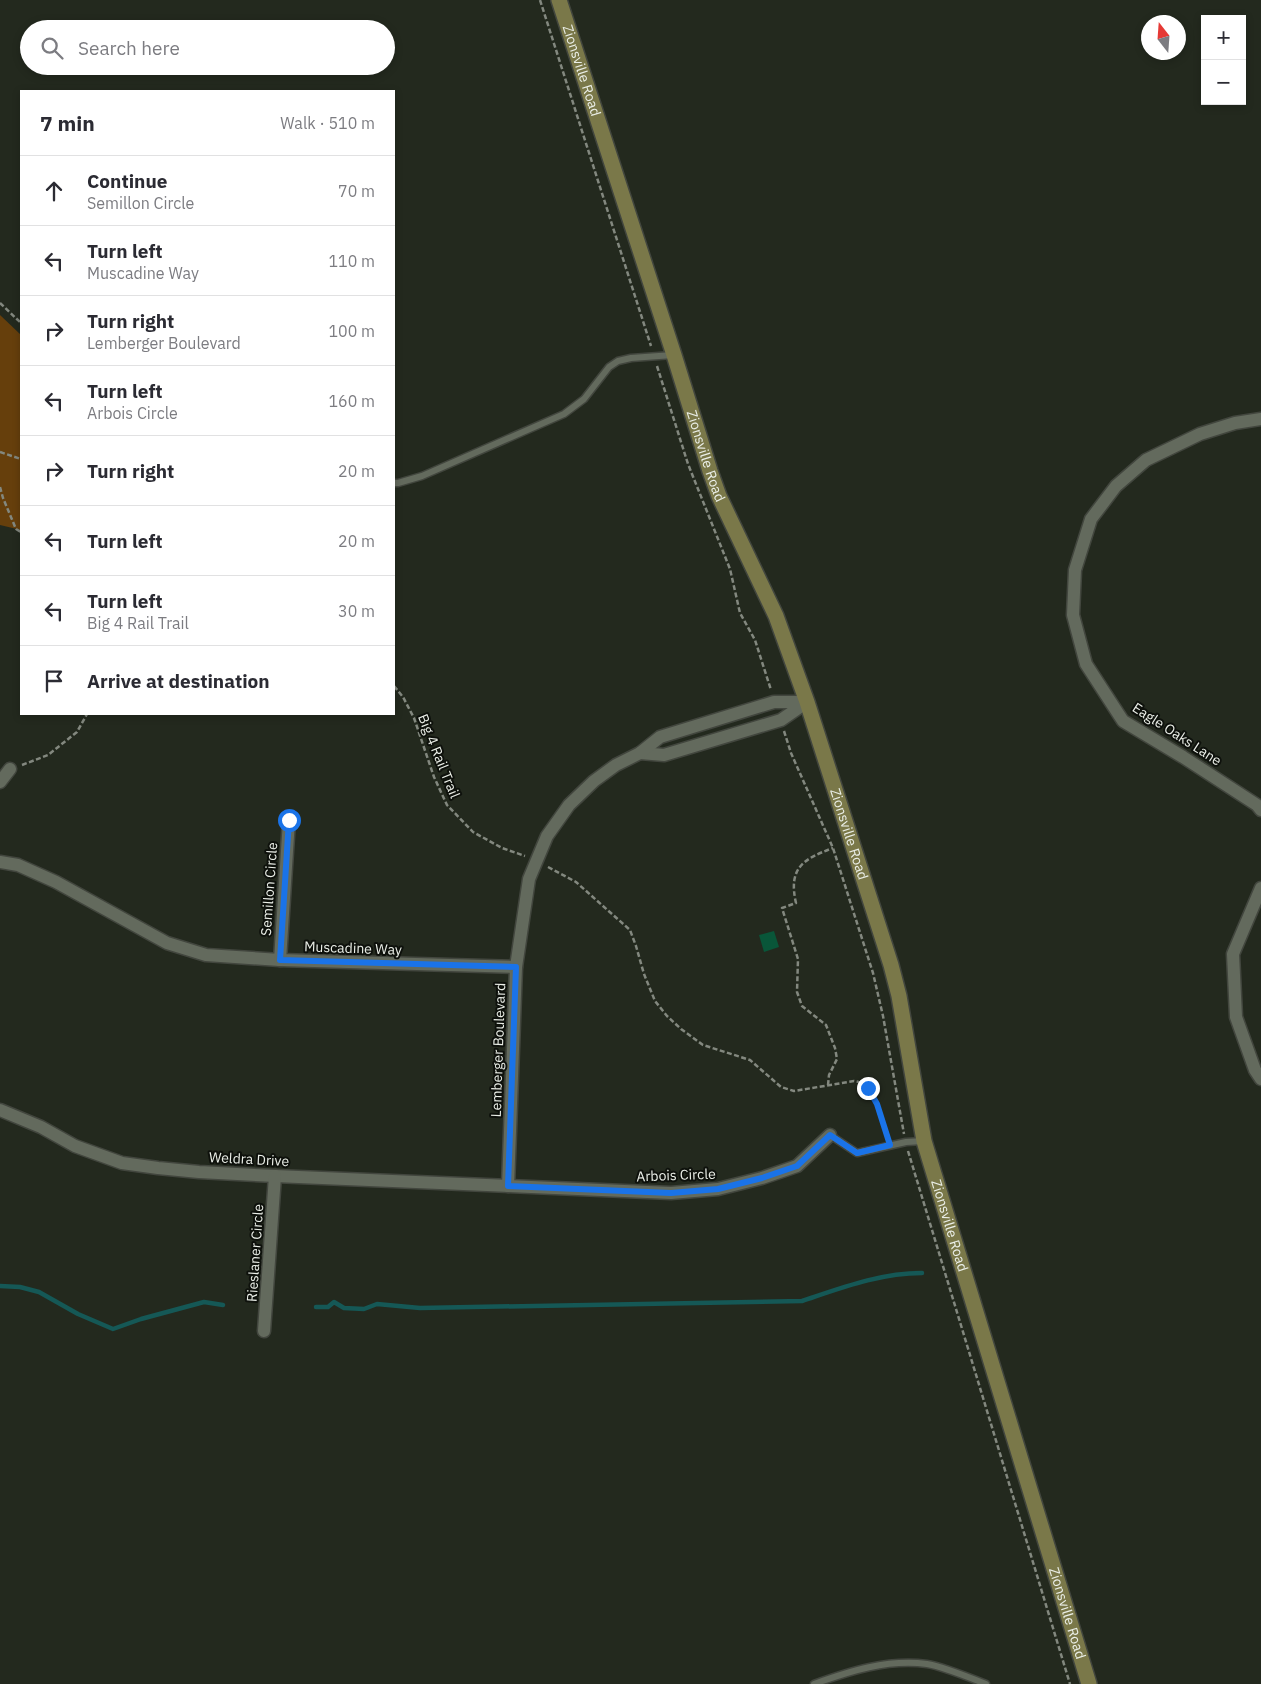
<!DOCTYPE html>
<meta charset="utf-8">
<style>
:root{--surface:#fff;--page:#f7f7f7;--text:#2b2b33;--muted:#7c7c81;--line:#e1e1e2}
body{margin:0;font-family:"IBM Plex Sans",sans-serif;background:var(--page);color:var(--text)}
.controls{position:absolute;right:15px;top:15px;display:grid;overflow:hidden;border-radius:0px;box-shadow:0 2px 8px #0003}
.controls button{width:45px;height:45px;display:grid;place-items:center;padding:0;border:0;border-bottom:1px solid var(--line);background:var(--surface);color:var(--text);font:25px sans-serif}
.compass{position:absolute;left:1141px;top:15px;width:45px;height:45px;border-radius:50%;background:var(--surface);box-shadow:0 2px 8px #0003;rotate:343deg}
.stop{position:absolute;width:15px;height:15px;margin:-11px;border:4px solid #1a73e8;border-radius:50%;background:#fff}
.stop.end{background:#1a73e8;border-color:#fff;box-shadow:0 1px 5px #0008}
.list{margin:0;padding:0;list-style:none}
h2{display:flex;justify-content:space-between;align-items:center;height:65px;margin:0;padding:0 20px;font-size:21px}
h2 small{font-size:16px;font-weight:400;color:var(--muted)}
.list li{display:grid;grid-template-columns:32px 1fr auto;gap:15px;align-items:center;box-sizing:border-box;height:70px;padding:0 20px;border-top:1px solid var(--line)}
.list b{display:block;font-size:19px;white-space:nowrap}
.list p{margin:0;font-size:16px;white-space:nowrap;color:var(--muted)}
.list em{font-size:16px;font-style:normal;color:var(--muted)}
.icon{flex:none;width:28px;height:28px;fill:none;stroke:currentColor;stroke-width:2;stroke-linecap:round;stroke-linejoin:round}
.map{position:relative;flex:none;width:1261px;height:1684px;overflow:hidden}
.search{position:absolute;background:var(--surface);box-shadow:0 2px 8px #0003;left:20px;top:20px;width:375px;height:55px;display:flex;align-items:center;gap:12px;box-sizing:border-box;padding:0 18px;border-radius:28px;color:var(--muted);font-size:19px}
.panel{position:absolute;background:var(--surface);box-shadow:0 2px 8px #0003;left:20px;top:90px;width:375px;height:625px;border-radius:0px}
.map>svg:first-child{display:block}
</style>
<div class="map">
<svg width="1261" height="1684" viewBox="0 0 1261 1684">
<rect width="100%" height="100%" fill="#23291e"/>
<!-- green -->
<path fill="#663f0c" d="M0,315L21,335V530L0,525Z"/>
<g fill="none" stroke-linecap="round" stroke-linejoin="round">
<!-- stream -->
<g stroke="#155856" stroke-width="4.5">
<path d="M0,1286L20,1287L39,1292L78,1314L113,1329L141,1319L204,1302L223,1305"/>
<path d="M316,1307H328L334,1302L344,1308L364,1309L377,1304L420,1308L802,1301C841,1288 880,1273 922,1273"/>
</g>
</g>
<!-- building -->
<path fill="#095639" d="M774,931L779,947L764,952L759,935Z"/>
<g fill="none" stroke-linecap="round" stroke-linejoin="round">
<defs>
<g id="lane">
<path d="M394,483H398L422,476L564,414L584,399L609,367L618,361L631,358L673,355"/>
<path d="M830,1135L857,1153L906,1142L924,1141"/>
<path d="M814,1684C850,1671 887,1659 927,1664C941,1666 971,1678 986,1684"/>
</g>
<g id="street">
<path d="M1261,419L1235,423L1200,434L1146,460L1116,486L1091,519L1075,570L1073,615L1086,664L1123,721L1183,757L1257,805L1261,810"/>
<path d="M640,753L664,755L781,720L807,702"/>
<path d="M0,782L10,769"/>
<path d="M0,862L18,865L56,882L167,943L206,955L280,960L516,967"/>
<path d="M1261,888L1233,954L1236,1017L1255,1070L1261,1079"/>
<path d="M280,960L289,820"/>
<path d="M0,1110L41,1127L75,1146L122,1163L158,1168L199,1172L275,1176L671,1193L718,1189L762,1178L797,1166L830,1135"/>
<path d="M508,1186L516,967L529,879L547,836L569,805L594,781L616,765L640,753L660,737L774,702H807"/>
<path d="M264,1331L275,1176"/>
</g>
<g id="secondary">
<path id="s1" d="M559,0L674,355L710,471L719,496L776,616L807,702L891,965L899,996L924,1141L1089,1684"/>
</g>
</defs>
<!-- lane casing -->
<use href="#lane" stroke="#42463e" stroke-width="9"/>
<!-- street casing -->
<use href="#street" stroke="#42463e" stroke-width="15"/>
<!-- secondary casing -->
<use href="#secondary" stroke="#42463e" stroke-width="18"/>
<!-- path -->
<g stroke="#83887f" stroke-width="2.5" stroke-dasharray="5 2.5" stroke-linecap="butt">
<path d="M540,0L651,346"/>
<path d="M0,303L21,323"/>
<path d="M657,366L688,464L730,569L740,613L755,640L771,690"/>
<path d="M0,452L21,459"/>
<path d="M0,487L3,498L16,529L21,532"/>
<path d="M394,686L403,697L414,718L434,777L447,805L473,832L502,848L525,856"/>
<path d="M784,731L791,753L833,848L873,973L883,1016L904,1134"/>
<path d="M22,765L48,755L77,732L87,714"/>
<path d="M548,867L576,882L630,930L636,946L644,974L655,1001L667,1016L681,1029L703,1045L750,1060L781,1087L794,1091L854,1081L863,1083L877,1104L887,1137"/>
<path d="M828,1085L829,1075L837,1059L835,1048L826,1025L802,1006L797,992L798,959L782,908L796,903C788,868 803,859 833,848"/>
<path d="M908,1151L1070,1684"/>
</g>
<!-- lane -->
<use href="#lane" stroke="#636a5d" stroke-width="6"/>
<!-- street -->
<use href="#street" stroke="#636a5d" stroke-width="12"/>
<!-- secondary -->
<use href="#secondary" stroke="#7a7849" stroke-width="15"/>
</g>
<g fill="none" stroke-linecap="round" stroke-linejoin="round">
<!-- route -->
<path stroke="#1a73e8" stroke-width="6" d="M289,820L280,960L516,967L508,1186L671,1193L718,1189L762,1178L797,1166L830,1135L857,1153L890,1145L877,1104L868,1088"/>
</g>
<g text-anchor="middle" stroke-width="4" stroke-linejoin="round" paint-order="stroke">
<!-- street labels -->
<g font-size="14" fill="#ebefe8" stroke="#0e110c">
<text dy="5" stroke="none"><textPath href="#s1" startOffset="74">Zionsville Road</textPath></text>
<text dy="5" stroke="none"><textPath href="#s1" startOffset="479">Zionsville Road</textPath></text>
<text transform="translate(1177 734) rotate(33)" y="5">Eagle Oaks Lane</text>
<text transform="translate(439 756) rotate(68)" y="5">Big 4 Rail Trail</text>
<text dy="5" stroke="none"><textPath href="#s1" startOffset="884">Zionsville Road</textPath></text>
<text transform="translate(269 889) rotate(-86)" y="5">Semillon Circle</text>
<text transform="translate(353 948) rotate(2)" y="5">Muscadine Way</text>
<text transform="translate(498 1050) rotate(-88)" y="5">Lemberger Boulevard</text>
<text transform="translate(249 1159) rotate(3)" y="5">Weldra Drive</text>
<text transform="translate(676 1175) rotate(-2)" y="5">Arbois Circle</text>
<text dy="5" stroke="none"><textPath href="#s1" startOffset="1289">Zionsville Road</textPath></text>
<text transform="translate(255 1253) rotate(-86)" y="5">Rieslaner Circle</text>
<text dy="5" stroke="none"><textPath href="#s1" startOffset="1694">Zionsville Road</textPath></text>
</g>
</g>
</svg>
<div class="controls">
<button>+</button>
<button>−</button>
</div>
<svg class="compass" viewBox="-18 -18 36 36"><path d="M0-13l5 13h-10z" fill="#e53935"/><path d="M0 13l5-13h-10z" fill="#7c7c81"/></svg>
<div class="stop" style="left:289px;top:820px"></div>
<div class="stop end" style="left:868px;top:1088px"></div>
<div class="search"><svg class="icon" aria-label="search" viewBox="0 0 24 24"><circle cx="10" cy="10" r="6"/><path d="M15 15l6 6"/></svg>Search here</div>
<section class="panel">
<h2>7 min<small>Walk · 510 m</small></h2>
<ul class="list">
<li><svg class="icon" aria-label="ahead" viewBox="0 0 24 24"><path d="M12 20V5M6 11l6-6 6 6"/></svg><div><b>Continue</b><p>Semillon Circle</p></div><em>70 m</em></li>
<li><svg class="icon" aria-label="left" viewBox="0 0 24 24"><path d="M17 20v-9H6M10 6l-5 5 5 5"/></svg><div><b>Turn left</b><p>Muscadine Way</p></div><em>110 m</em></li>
<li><svg class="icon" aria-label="right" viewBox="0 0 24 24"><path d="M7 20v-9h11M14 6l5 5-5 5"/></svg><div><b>Turn right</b><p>Lemberger Boulevard</p></div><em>100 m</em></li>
<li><svg class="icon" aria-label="left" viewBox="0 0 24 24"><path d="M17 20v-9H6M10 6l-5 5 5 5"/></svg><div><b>Turn left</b><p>Arbois Circle</p></div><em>160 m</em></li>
<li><svg class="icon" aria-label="right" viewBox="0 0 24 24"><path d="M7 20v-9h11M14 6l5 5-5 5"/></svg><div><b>Turn right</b></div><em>20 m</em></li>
<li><svg class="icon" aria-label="left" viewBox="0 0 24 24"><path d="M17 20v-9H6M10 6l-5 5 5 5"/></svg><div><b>Turn left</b></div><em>20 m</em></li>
<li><svg class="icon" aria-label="left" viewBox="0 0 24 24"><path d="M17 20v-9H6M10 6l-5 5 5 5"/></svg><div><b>Turn left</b><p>Big 4 Rail Trail</p></div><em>30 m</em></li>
<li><svg class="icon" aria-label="arrive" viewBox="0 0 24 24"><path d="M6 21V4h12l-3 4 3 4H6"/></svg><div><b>Arrive at destination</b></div></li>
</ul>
</section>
</div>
